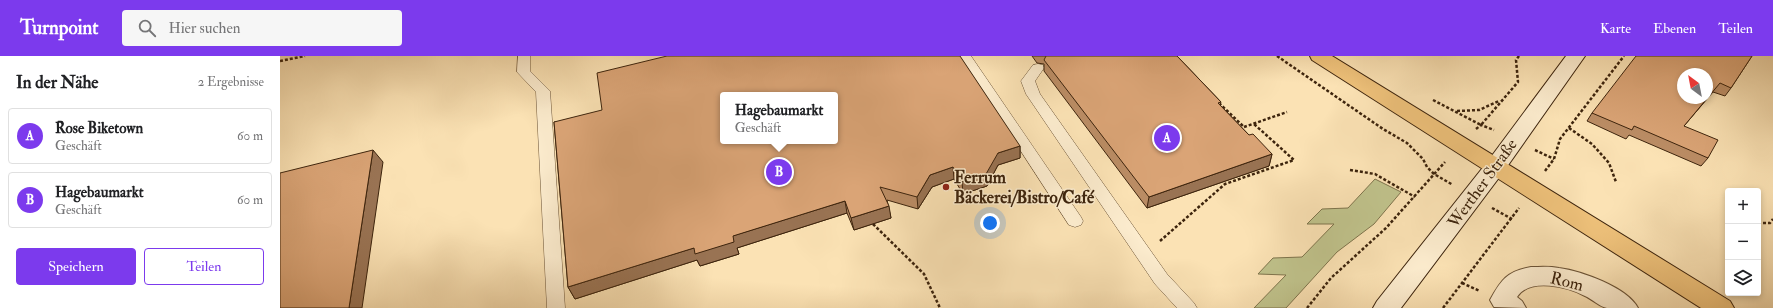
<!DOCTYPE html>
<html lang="de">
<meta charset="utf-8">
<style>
:root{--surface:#fff;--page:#f6f6f6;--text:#202124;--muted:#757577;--line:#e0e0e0;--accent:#7c3aed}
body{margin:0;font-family:"IM FELL Double Pica",serif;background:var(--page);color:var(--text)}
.controls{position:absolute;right:12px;bottom:12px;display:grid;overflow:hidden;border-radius:4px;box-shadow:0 2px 6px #0003}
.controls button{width:36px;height:36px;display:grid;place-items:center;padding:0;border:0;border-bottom:1px solid var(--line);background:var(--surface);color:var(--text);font:20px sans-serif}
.compass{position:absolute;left:1397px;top:12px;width:36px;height:36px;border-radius:50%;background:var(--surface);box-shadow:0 2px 6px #0003;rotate:328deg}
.you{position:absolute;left:710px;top:167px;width:14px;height:14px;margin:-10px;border:3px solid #fff;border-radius:50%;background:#1a73e8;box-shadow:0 0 0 6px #1a73e833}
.badge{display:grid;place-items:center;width:26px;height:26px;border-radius:50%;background:var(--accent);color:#fff;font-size:13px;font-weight:700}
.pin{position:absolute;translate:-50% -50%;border:2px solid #fff;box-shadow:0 1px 4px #0006}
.popup{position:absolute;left:440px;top:36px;width:118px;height:52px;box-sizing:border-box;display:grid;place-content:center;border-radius:4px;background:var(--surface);filter:drop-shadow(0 1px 3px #0005);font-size:13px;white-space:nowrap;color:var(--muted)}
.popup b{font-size:15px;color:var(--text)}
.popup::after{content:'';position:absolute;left:50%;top:100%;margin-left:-8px;border:8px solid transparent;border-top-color:var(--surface)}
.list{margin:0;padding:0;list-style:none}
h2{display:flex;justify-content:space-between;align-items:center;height:52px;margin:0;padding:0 16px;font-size:17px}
h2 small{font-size:13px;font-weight:400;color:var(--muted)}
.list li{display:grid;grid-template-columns:26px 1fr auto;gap:12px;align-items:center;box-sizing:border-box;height:56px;margin:0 8px 8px;padding:0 8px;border:1px solid var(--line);border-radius:4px}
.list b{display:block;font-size:15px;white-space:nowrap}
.list p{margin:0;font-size:13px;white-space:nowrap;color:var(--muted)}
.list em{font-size:13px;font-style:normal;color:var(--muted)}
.actions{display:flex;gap:8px;padding:12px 16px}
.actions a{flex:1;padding:9px 0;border:1px solid var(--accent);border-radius:4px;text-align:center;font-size:14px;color:var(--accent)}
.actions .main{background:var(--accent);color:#fff}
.icon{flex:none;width:22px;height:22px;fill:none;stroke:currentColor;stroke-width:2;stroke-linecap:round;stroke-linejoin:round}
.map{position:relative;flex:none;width:1493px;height:252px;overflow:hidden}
header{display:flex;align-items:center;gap:24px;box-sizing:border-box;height:56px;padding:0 20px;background:var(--accent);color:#fff}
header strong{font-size:19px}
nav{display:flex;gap:22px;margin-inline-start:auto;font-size:14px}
.search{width:280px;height:36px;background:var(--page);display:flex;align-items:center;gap:10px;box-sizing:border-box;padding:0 14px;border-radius:4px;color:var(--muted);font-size:15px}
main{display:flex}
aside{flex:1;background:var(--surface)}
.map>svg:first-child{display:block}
</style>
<header>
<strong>Turnpoint</strong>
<div class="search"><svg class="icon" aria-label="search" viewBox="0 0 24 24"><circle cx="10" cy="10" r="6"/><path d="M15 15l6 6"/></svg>Hier suchen</div>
<nav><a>Karte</a><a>Ebenen</a><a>Teilen</a></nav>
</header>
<main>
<aside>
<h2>In der Nähe<small>2 Ergebnisse</small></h2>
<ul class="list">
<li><span class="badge">A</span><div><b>Rose Biketown</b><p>Geschäft</p></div><em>60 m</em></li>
<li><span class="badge">B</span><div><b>Hagebaumarkt</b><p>Geschäft</p></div><em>60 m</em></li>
</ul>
<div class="actions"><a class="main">Speichern</a><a>Teilen</a></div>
</aside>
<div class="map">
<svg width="1493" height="252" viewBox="0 0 1493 252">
<rect width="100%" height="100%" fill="#fbe2b4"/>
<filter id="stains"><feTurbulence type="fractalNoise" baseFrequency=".005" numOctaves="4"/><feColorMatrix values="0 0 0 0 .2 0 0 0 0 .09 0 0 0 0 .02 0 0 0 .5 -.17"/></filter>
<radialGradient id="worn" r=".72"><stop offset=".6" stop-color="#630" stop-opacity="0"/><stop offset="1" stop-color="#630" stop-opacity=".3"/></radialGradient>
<!-- green -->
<path fill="#c0c38c" stroke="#7e744c" d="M1095,123L1121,136L1094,168L1057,196L1006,252H974L1006,219L978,218L993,202L1022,201L1054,168H1027L1042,153L1068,152Z"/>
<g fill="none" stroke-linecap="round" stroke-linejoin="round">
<defs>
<g id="service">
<path d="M238,0H250V15L270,35L285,252H267L256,36L237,16Z"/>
<path d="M679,0H691L801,161L803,165L801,169L795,171L789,169Z"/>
<path d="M758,8L763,9L764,12L755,25L760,38L887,218L914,247L917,252H897L875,228L746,38L741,25L753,9Z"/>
</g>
<path id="minor" d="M1251,211C1260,211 1269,210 1279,212C1301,215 1347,231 1358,252C1348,252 1337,252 1327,252C1320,251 1312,243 1305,240C1288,231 1250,221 1237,241L1242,245L1246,252L1214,251L1210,244C1221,224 1227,215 1251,211Z"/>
<path id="secondary" d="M1286,0H1305L1224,115L1121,252H1093L1097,245L1208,105Z"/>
<path id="primary" d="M1030,0H1052L1450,245L1454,252H1421L1032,4Z"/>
</defs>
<!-- service casing -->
<use href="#service" stroke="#6c5437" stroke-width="1"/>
<!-- minor casing -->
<use href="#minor" stroke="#6c5437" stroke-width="2"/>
<!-- secondary casing -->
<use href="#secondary" stroke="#3d240d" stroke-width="2"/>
<!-- primary casing -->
<use href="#primary" stroke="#3d240d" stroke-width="2"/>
<!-- path -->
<g stroke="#3d240d" stroke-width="2.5" stroke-dasharray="3 2" stroke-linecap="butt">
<path d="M997,0L1103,73L1127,87L1143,103L1147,111L1154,118L1173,129"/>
<path d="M0,5L25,0"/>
<path d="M1153,44L1201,69L1238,26L1236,4L1239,0"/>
<path d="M939,47L964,71"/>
<path d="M1177,55L1199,54L1219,45"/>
<path d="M964,71L1007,56"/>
<path d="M1289,72L1312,88L1329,107L1336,126"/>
<path d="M1196,73L1201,69L1214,74"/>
<path d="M1255,94L1274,103"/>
<path d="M1070,114L1095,118L1135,141"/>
<path d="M1265,115L1274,103L1280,83L1344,0"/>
<path d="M1212,152L1232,163"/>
<path d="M1478,167H1490L1493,163"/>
<path d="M593,168L644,218L660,252"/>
<path d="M880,185L945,128L1014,104L974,68"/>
<path d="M1182,227L1200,235"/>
<path d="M1027,252L1051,222L1106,172L1165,106"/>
<path d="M1163,252L1239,152"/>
</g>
<!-- service -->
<use href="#service" fill="#fcecce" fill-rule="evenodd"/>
<!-- minor -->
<use href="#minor" fill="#fcecce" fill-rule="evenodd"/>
<!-- secondary -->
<use href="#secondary" fill="#fcecce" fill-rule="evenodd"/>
<!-- primary -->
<use href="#primary" fill="#eec17a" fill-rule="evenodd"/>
</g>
<!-- wall -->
<g fill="#bb8d65" stroke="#3d240d">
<path d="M752,0H897L941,46L940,49L969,79L992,98L989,110L867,152L764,15V8L757,7Z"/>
<path d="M1472,0L1451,32L1445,40L1433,36L1404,70L1428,102L1421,110L1349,79L1346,83L1307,65L1312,57Z"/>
<path d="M274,66L740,90V102L718,109L707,130L683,138L674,123L652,131L638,153L607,144L611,162L574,174L567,157L457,192L459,198L420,210L417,204L295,243L288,231Z"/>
</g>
<!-- shaded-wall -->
<g fill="#997353" stroke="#3d240d">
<path d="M740,90V102L718,109L707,130L683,138L682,126L718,97Z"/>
<path d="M93,94L103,106L82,252H69Z"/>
<path d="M992,98L989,110L867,152L869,141Z"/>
<path d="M673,111L674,123L652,131L638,153L637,141L650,119Z"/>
<path d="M565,145L567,157L457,192L459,198L420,210L417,204L295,243L288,231Z"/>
<path d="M609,150L611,162L574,174L571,162Z"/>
</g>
<!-- building -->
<g fill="#daa476" stroke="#3d240d" fill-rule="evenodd">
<path d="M387,0H680L740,90L718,97L706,118L682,126L673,111L650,119L637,141L600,131L609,150L571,162L565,145L453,180L454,186L415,198L414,192L288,231L274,66L322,54L317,17ZM443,39H555V85H443Z"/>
<path d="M766,0H897L941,46L938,47L969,79L973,78L992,98L869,141L764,4Z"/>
<path d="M1356,0H1472L1451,32L1440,27L1404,70L1438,84L1428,102L1354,70L1352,74L1312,57ZM1403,18H1427V42H1403Z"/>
<path d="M93,94L69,252H0V117Z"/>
</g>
<!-- markers -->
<circle fill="#8f2418" stroke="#fcecce" stroke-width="1.5" cx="666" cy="131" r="4"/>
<g text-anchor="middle" stroke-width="3" stroke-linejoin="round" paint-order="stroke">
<!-- poi labels -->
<g font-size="17" font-weight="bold" fill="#3d240d" stroke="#fcecce" text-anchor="start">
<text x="674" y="127">Ferrum<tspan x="674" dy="20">Bäckerei/Bistro/Café</tspan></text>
</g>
<!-- street labels -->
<g font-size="17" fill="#3d240d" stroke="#fcecce">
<text transform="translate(1202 127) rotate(-54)" y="6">Werther Straße</text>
<text transform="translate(1287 225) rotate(14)" y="6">Rom</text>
</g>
</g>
<rect width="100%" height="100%" filter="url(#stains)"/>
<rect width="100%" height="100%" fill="url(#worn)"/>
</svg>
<div class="controls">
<button>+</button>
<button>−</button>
<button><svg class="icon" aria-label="layers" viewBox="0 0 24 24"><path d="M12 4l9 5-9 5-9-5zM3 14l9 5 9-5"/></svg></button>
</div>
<svg class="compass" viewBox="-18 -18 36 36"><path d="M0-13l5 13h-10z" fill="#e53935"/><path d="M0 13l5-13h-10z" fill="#757577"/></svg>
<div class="you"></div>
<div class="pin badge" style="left:887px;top:82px">A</div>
<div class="pin badge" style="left:499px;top:116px">B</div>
<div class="popup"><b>Hagebaumarkt</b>Geschäft</div>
</div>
</main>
